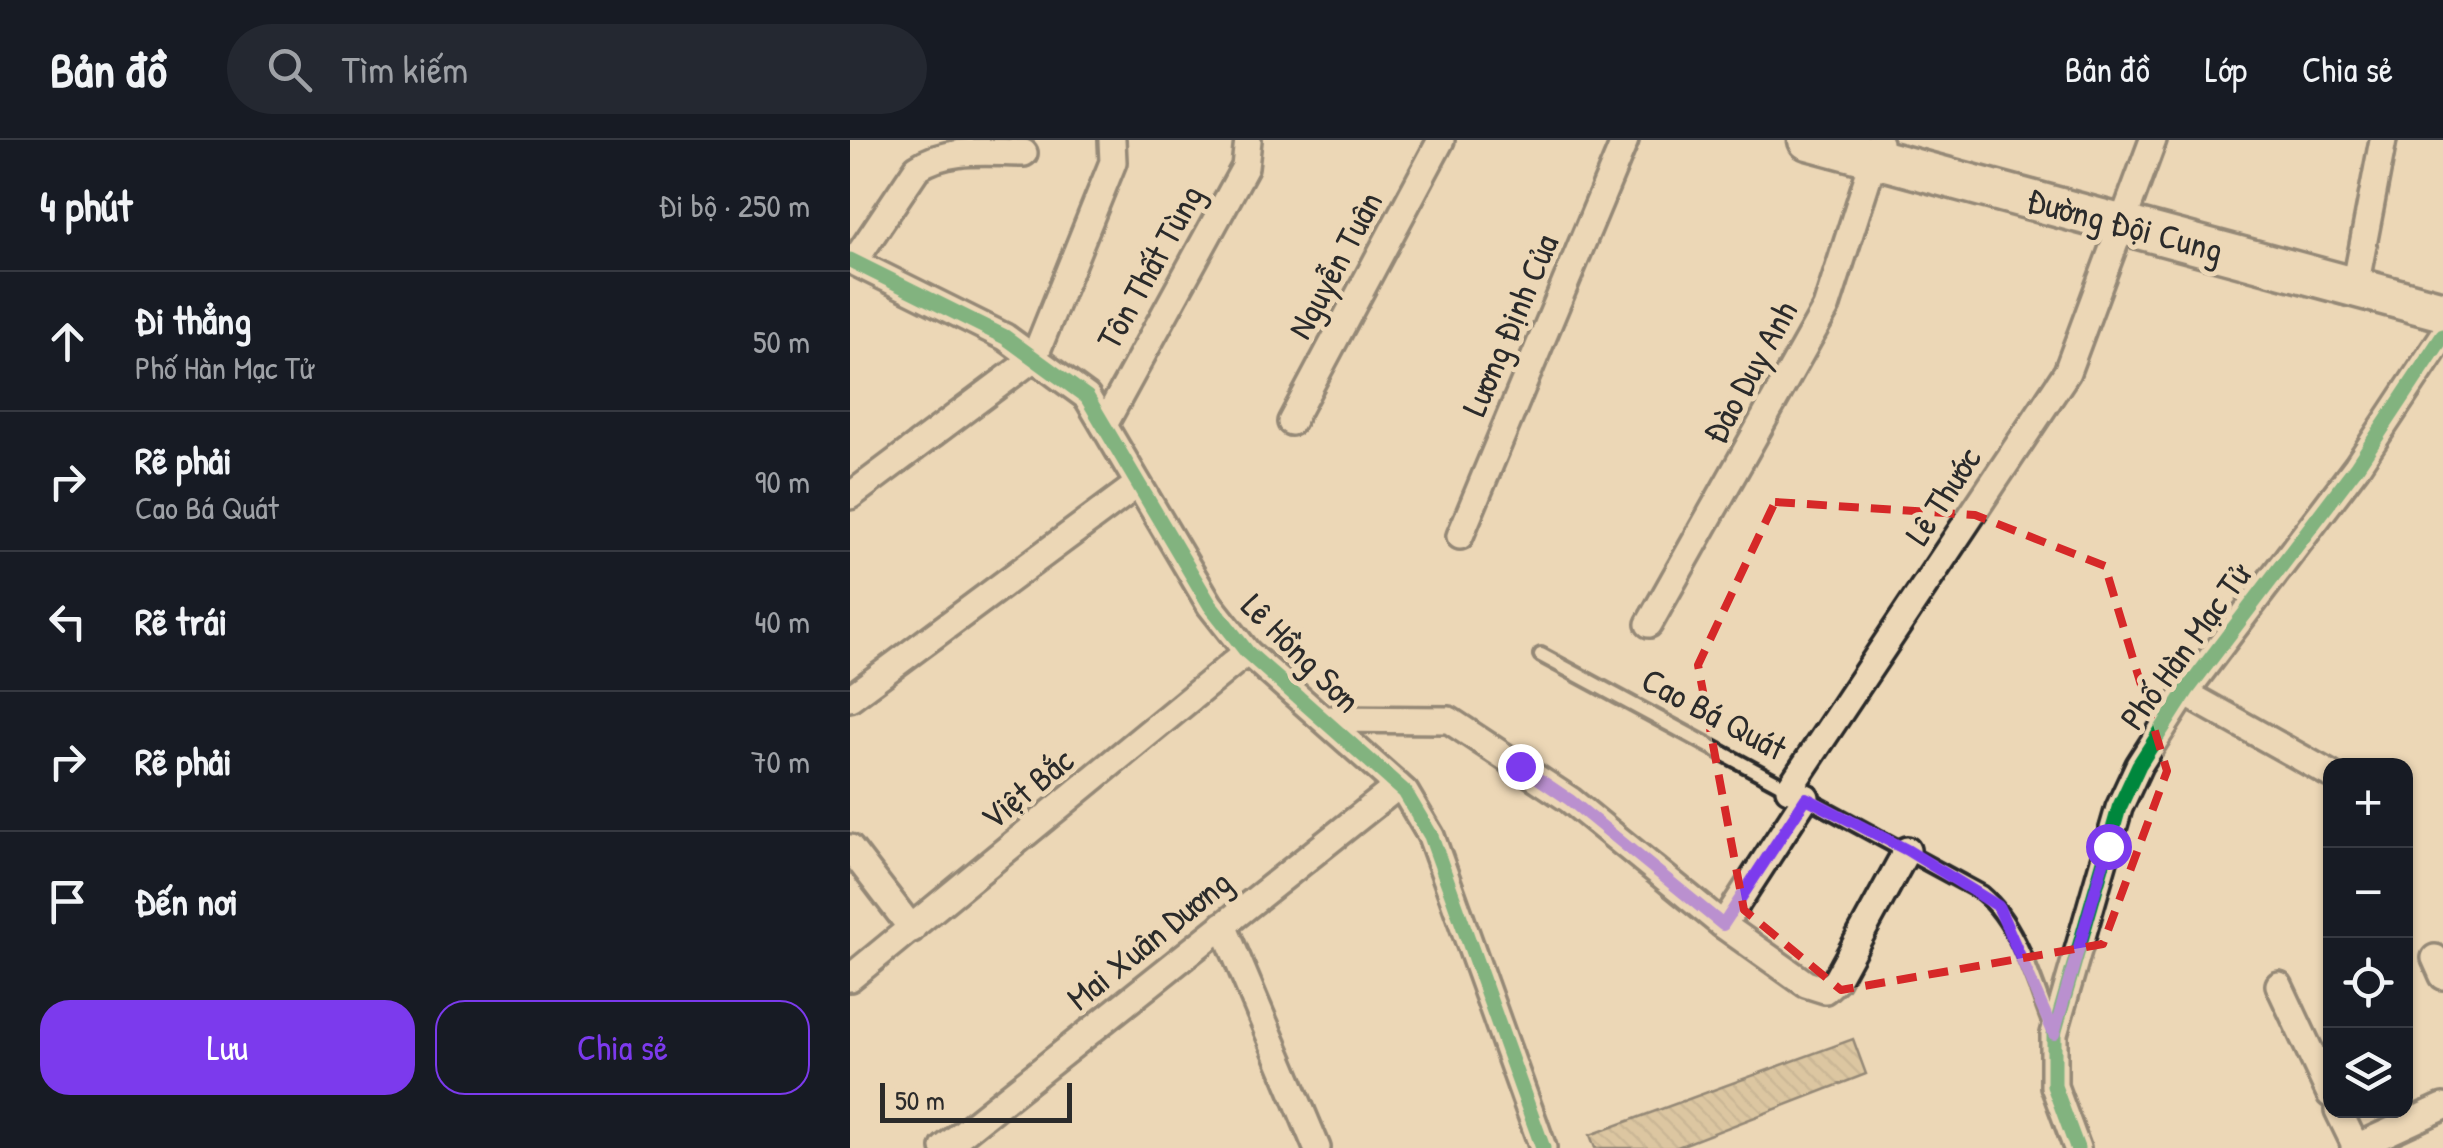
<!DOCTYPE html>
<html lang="vi">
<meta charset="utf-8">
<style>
:root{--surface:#171b24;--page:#242831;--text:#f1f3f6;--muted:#9ea1a6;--line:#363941;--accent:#7c3aed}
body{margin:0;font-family:"Patrick Hand",sans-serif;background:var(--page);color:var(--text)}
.controls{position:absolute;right:30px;bottom:30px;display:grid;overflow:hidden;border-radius:20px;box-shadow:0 2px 8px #0004}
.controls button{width:90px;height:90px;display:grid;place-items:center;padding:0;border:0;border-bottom:2px solid var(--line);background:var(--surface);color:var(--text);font:50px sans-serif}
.scale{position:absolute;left:30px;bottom:25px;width:192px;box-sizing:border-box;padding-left:10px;border:5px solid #2b2b2b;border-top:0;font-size:28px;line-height:35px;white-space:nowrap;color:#2b2b2b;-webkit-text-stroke:8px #ecd7b6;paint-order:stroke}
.stop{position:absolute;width:30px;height:30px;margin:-22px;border:8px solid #7c3aed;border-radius:50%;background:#fff}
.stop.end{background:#7c3aed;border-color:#fff;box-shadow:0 2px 10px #0008}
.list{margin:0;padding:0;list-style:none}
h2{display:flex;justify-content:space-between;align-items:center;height:130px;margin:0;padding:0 40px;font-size:42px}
h2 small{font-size:32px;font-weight:400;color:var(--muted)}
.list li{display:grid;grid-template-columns:65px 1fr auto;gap:30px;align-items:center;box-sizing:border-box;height:140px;padding:0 40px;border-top:2px solid var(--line)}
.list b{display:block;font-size:38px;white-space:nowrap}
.list p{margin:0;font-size:32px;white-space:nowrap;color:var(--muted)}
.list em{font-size:32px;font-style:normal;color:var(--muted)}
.actions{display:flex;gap:20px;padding:30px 40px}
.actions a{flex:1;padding:22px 0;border:2px solid var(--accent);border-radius:30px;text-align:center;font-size:35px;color:var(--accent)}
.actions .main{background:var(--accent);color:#fff}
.icon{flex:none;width:55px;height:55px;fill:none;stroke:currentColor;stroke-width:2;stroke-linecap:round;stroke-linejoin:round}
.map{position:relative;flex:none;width:1593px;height:1008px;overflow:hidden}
header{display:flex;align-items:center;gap:60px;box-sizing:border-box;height:140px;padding:0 50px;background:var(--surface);border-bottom:2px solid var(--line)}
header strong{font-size:48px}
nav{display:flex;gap:55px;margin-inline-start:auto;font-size:35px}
.search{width:700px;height:90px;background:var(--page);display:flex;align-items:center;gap:25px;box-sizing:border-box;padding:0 35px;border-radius:55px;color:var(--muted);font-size:38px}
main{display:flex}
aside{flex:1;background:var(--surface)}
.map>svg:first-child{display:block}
</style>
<header>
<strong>Bản đồ</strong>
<div class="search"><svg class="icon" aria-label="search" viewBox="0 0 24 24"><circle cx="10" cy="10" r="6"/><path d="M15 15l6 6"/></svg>Tìm kiếm</div>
<nav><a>Bản đồ</a><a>Lớp</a><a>Chia sẻ</a></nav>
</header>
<main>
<aside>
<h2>4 phút<small>Đi bộ · 250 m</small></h2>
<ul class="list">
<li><svg class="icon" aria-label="ahead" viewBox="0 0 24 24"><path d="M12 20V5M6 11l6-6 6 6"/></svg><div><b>Đi thẳng</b><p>Phố Hàn Mạc Tử</p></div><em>50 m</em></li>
<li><svg class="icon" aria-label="right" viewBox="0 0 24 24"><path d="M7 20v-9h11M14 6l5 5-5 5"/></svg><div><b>Rẽ phải</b><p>Cao Bá Quát</p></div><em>90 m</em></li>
<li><svg class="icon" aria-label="left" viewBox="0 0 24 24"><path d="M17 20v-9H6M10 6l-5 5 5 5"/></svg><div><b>Rẽ trái</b></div><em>40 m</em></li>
<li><svg class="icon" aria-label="right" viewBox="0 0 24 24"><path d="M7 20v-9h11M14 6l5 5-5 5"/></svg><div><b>Rẽ phải</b></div><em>70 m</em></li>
<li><svg class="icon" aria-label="arrive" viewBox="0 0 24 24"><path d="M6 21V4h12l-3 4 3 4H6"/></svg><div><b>Đến nơi</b></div></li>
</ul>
<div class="actions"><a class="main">Lưu</a><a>Chia sẻ</a></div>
</aside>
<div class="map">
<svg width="1593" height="1008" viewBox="0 0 1593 1008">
<defs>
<pattern id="building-back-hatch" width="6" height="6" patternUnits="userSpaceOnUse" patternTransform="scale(2.5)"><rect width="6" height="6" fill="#c7b287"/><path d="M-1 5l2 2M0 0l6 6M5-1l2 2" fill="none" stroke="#a2916f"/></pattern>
</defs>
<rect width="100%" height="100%" fill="#ecd7b6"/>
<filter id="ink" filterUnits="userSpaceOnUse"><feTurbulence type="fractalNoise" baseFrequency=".01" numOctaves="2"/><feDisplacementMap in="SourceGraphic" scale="20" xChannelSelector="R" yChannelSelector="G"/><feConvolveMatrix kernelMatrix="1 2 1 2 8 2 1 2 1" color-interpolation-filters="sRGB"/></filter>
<g filter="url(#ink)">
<!-- building -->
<path fill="url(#building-back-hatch)" stroke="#2b2b2b" stroke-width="2.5" d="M1003,899L1016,934L825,1008H745L740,995Z"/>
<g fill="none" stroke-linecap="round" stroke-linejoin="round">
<defs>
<path id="lane" d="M691,515L1132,753C1170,785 1185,846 1203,891"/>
<g id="street">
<path d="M0,120L155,197L237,257L360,465L397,512L555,652L581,696L693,1008"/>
<path d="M4,122L67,28C98,7 138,13 174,13"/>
<path d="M1505,147L1533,0"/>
<path d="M441,282L591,0"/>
<path d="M254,285L395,27L398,0"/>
<path d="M0,356L184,218L263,22L262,0"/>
<path d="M610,396L775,0"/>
<path d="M799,484L976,168L1029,3"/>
<path d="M1335,553L1480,634"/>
<path d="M0,558L288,344"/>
<path d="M473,579L599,580L720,660L873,785L956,657"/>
<path d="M939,649L1217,232L1303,0"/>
<path d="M0,708L62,789"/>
<path d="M373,785L467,1008"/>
<path d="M873,785L956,844L975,850L986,840L1057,710"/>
<path d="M1585,818L1593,836"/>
<path d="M0,838L397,512"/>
<path d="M1429,845L1480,954"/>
<path d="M1488,970L1506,1007"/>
<path d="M94,1008L548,646"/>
<path d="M1227,1008L1204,946V894L1269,668L1289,625L1337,550L1507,326L1593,196"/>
<path d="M1504,1008L1593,967"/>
</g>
<path id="secondary" d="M958,0L1593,171"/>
</defs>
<!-- lane casing -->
<use href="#lane" stroke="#2b2b2b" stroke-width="20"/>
<!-- street casing -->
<use href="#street" stroke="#2b2b2b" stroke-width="32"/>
<!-- secondary casing -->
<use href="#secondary" stroke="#2b2b2b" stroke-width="45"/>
<!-- lane -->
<use href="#lane" stroke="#ecd7b6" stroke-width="12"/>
<!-- street -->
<use href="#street" stroke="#ecd7b6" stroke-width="25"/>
<!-- secondary -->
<use href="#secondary" stroke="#ecd7b6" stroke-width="38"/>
<defs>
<g id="cycleway">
<path d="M0,120L155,197L237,257L360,465L397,512L555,652L581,696L693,1008"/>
<path d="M1227,1008L1204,946V894L1269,668L1289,625L1337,550L1507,326L1593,196"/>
</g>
</defs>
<!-- cycleway casing -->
<use href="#cycleway" stroke="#ecd7b6" stroke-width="21"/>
<!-- cycleway -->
<use href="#cycleway" stroke="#00873e" stroke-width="15"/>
</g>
</g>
<g fill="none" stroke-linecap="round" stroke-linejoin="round" filter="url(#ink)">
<!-- route -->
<path stroke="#7c3aed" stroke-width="12" d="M670,626L720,660L873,785L956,658L1057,710L1148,766L1204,894L1258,706"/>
</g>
<!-- marked area -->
<path d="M0 0H1593V1008H0ZM925,362L1125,375L1255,426L1317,631L1253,804L991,850L894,770L848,525Z" fill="#ecd7b6" fill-opacity=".55" fill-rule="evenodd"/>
<path fill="none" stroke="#d62828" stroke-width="8" stroke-dasharray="20 12" stroke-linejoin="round" d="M925,362L1125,375L1255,426L1317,631L1253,804L991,850L894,770L848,525Z"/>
<g text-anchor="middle" stroke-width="10" stroke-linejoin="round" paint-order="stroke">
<!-- street labels -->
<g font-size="35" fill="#2b2b2b" stroke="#ecd7b6">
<text transform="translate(1275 85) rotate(15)" y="12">Đường Đội Cung</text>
<text transform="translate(485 125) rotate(-62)" y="12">Nguyễn Tuân</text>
<text transform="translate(300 127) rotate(-61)" y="12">Tôn Thất Tùng</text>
<text transform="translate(660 185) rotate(-67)" y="12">Lương Định Của</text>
<text transform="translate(900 232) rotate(-61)" y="12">Đào Duy Anh</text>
<text transform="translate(1093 356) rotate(-57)" y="12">Lê Thước</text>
<text transform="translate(1335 507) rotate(-54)" y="12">Phố Hàn Mạc Tử</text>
<text transform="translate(451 513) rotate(45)" y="12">Lê Hồng Sơn</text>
<text transform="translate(864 574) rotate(28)" y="12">Cao Bá Quát</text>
<text transform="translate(177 649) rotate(-39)" y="12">Việt Bắc</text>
<text transform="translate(299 800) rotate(-39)" y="12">Mai Xuân Dương</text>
</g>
</g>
</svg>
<div class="controls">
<button>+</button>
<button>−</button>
<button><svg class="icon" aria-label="locate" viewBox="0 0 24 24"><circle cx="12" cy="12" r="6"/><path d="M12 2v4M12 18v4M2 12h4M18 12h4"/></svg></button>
<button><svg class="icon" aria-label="layers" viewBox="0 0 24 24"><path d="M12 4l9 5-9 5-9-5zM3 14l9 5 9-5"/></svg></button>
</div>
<div class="scale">50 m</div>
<div class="stop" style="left:1258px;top:706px"></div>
<div class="stop end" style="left:670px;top:626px"></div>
</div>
</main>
